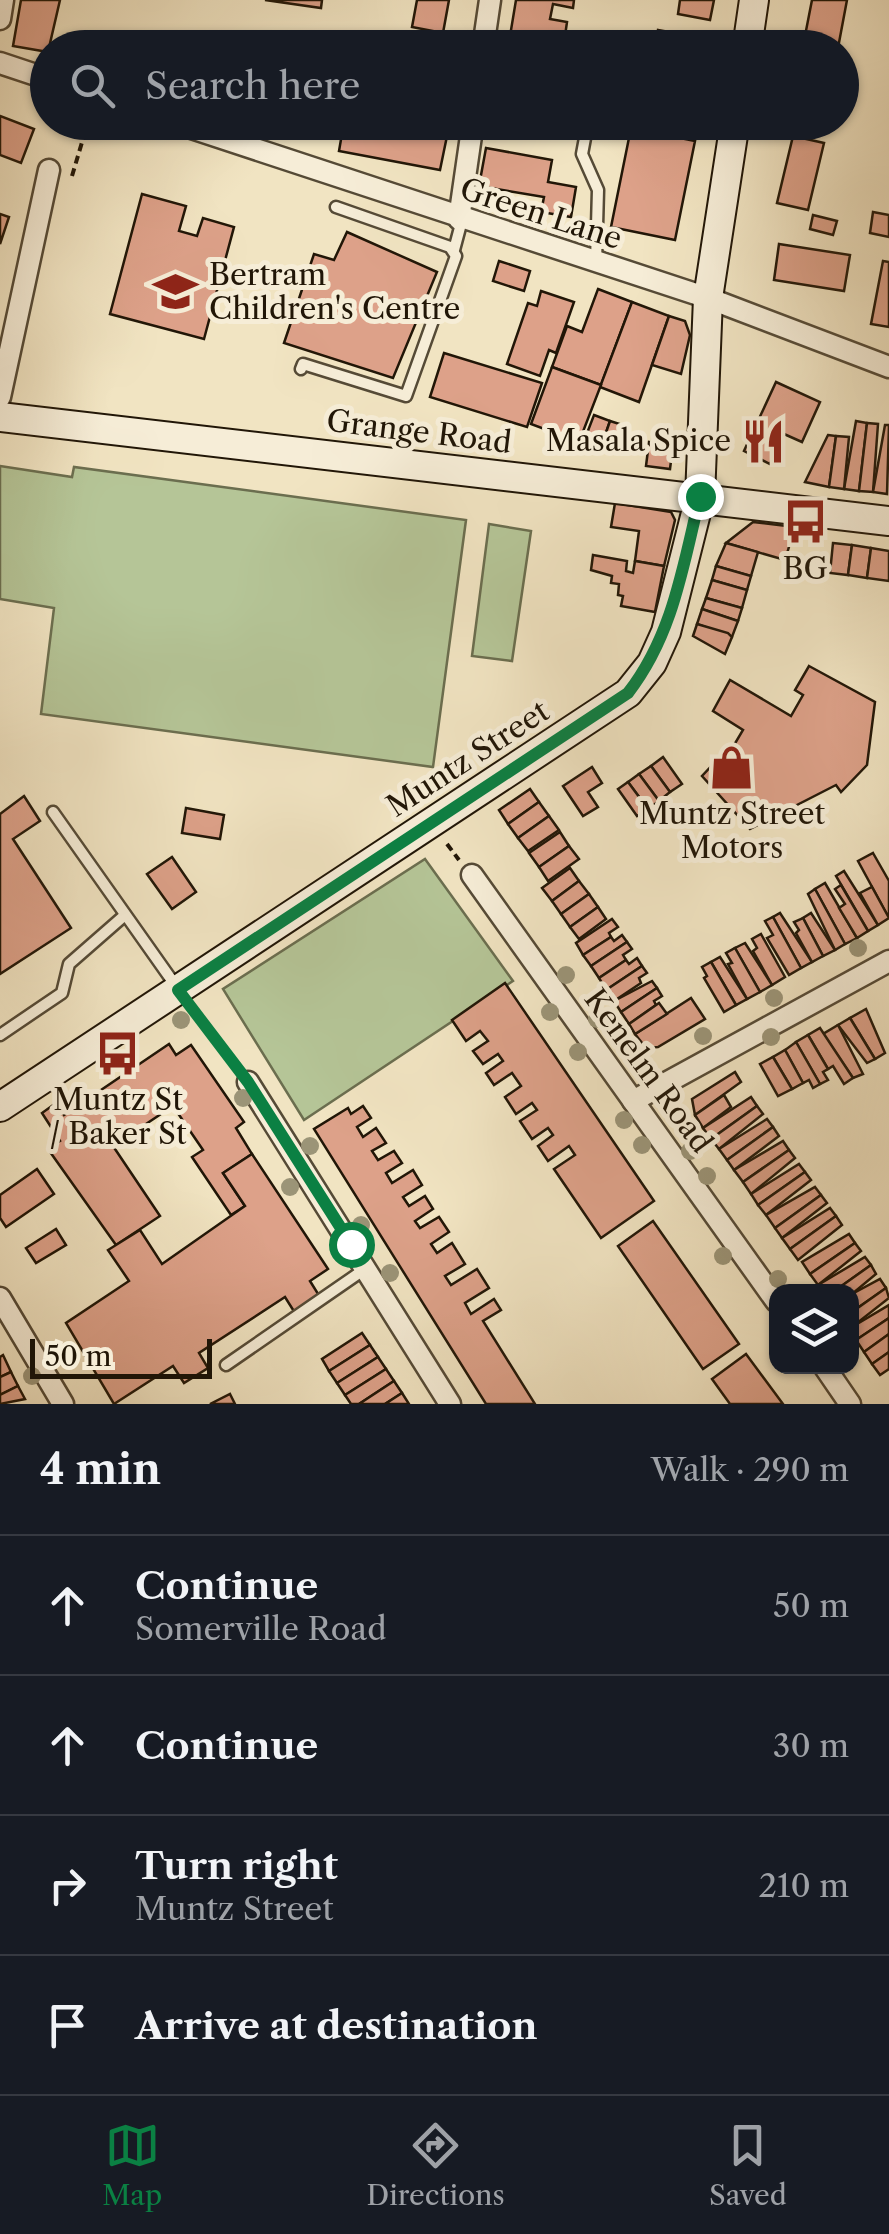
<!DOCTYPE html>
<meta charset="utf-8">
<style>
:root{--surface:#171b24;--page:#242831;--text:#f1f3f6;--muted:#9ea1a6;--line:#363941;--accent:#0b8043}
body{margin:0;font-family:"Libre Caslon Text",serif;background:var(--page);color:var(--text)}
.controls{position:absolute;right:30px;bottom:30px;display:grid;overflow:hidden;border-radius:20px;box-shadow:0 2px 8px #0004}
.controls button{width:90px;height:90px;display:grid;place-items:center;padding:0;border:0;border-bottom:2px solid var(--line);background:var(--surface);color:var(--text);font:50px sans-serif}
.scale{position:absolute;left:30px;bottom:25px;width:182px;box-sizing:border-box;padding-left:10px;border:5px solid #211607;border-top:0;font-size:28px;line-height:35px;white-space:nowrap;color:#211607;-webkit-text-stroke:8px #f6edd7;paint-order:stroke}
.stop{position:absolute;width:30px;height:30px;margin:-22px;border:8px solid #0b8043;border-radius:50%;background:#fff}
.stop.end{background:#0b8043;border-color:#fff;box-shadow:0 2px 10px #0008}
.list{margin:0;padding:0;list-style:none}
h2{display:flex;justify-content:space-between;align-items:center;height:130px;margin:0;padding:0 40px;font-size:42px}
h2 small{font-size:32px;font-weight:400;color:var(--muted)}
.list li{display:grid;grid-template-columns:65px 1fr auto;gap:30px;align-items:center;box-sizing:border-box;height:140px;padding:0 40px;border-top:2px solid var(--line)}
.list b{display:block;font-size:38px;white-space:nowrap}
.list p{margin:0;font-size:32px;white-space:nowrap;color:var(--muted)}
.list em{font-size:32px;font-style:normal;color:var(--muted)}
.icon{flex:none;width:55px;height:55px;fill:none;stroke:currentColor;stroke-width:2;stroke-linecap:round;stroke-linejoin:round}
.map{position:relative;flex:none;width:889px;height:1404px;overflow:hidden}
.search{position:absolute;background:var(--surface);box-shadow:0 2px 8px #0004;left:30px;right:30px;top:30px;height:110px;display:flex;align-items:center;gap:25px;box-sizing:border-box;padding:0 35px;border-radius:55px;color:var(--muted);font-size:38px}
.sheet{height:690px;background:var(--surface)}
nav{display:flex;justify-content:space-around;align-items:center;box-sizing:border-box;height:140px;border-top:2px solid var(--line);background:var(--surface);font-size:28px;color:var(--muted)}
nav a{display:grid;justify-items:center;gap:5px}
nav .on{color:var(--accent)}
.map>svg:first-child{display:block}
</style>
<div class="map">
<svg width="889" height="1404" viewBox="0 0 889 1404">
<rect width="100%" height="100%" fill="#f1e4c2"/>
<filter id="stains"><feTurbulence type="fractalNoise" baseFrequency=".002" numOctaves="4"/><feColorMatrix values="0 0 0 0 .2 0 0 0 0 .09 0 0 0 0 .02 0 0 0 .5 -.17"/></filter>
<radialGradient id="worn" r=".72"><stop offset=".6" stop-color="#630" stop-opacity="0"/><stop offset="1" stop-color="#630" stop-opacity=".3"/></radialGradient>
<!-- green -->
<g fill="#b5c597" stroke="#6b6e4f" stroke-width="2.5">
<path d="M0,466L72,477L74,467L466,520L433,767L41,714L54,608L0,599Z"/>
<path d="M489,524L531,531L512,661L472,656Z"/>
<path d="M425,859L513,981L304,1120L223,989Z"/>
</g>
<!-- building -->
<g fill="#dda189" stroke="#211607" stroke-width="2.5">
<path d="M21,0H60L48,52L13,46Z"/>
<path d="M265,0H322L321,8Z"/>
<path d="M417,0H449L443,33L412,27Z"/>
<path d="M516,0H574L573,8L553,4L550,19L567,22L565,36L547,33L546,43L571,48H508Z"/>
<path d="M680,0H714L710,20L678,14Z"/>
<path d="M812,0H847L838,48L803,46Z"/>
<path d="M658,30L697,37L696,48H655Z"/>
<path d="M131,35L163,48H126Z"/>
<path d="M0,116L34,129L21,163L0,155Z"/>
<path d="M288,122H319L314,134Z"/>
<path d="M344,122H432L430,133L447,136L440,170L339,151Z"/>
<path d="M641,122H681L678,138L639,130Z"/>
<path d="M791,122H825L823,132Z"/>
<path d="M631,128L695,141L675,240L611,227Z"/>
<path d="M793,136L824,143L808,210L777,203Z"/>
<path d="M486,148L552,160L548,182L576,187L571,217L541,212L544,197L479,186Z"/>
<path d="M142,194L186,206L179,231L197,236L203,218L234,227L204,339L110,314Z"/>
<path d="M873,212L889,215V237L870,233Z"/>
<path d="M0,214L9,217L0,244Z"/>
<path d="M813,215L837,221L833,235L810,229Z"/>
<path d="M347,232L437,272L393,378L284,343L314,254L334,260Z"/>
<path d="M779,244L850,255L844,291L774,280Z"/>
<path d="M499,261L530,271L524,291L493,281Z"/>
<path d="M883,261L889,262V327L871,324Z"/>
<path d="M598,289L632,302L601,385L552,367L567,326L582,332Z"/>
<path d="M541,291L574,302L556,353L549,350L540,376L507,364L528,303L537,306Z"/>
<path d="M632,302L669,316L639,402L600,387Z"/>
<path d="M669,316L685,321L690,335L681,374L652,365Z"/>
<path d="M444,353L542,383L527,427L430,397Z"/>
<path d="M552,367L601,385L579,442L531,424Z"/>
<path d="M776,382L820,402L802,442L784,434L770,464L744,451Z"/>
<path d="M594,415L610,421L601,447L584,441Z"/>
<path d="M610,421L626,426L617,453L601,447Z"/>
<path d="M856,421L867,423L859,491L844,489Z"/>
<path d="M867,423L878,424L873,492L859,491Z"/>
<path d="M885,425H889L887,494L873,492Z"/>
<path d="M828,435L836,436L829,487L805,482Z"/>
<path d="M836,436L849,437L844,489L829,487Z"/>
<path d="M649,442L673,445L670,469L646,466Z"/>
<path d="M615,503L671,512L675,520L664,566L635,561L639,531L611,527Z"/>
<path d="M753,522L795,527L785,560L726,543Z"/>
<path d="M726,543L758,552L751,576L716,566Z"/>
<path d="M833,543L852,545L848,575L830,573Z"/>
<path d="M852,545L871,548L867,578L848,575Z"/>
<path d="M871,548L889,551V581L867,578Z"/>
<path d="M593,555L627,561L626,571L633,573L635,561L664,566L655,612L621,606L623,596L618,595L619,584L611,583L612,576L591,570Z"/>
<path d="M716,566L751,576L747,590L712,580Z"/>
<path d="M712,580L747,590L742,608L706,598Z"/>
<path d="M706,598L742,608L738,621L702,609Z"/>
<path d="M702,609L738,621L732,637L697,624Z"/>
<path d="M697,624L728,633L732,637L725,654L693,636Z"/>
<path d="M809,666L875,702L867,765L841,792L836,785L750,829L702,776L718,759L724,762L743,730L713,711L730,680L791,716L803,695L795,690Z"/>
<path d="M663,757L682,784L670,792L651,766Z"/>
<path d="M651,766L670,792L659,801L639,774Z"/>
<path d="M592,767L602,783L588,792L598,807L583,816L563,786Z"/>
<path d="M639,774L659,801L648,809L628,782Z"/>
<path d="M628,782L648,809L637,816L618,789Z"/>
<path d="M530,789L539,802L508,824L499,810Z"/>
<path d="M24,796L40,821L13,839L71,928L0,974V814Z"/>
<path d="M539,802L549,816L518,838L508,824Z"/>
<path d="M186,808L224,815L220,839L182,833Z"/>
<path d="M549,816L559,830L528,851L518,838Z"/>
<path d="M560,832L569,846L539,867L529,853Z"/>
<path d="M569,846L579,859L548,881L539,867Z"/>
<path d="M873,853L889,881V918L858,861Z"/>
<path d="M172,857L196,892L172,909L147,874Z"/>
<path d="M570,868L579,881L552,901L542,888Z"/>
<path d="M844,871L878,925L868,931L836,876Z"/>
<path d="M579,881L589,894L561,914L552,901Z"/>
<path d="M825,883L857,938L845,944L815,889Z"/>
<path d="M841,885L868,931L857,938L839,908L845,904L835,889Z"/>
<path d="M872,887L889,918L878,925L860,893Z"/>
<path d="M815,889L845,944L835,950L808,894Z"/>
<path d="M589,894L598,907L570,927L561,914Z"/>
<path d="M598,907L606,919L579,939L570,927Z"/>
<path d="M780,913L812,962L801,968L773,917Z"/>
<path d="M811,913L835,950L823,956L803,918Z"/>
<path d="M773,917L801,968L789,975L767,938L773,935L765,921Z"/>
<path d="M803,918L823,956L812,962L796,933L799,930L794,922Z"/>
<path d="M612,919L618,927L609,933L611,937L583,955L576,943Z"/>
<path d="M761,934L785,977L772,985L753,951L757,948L752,939Z"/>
<path d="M622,935L627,942L591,966L583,955L611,937L614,941Z"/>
<path d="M627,942L632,949L623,955L626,960L599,978L591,966Z"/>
<path d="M745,943L772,985L760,992L735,948Z"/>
<path d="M735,948L760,992L747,999L728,964L732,963L726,953Z"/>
<path d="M720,957L747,999L736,1005L711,962Z"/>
<path d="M637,958L642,966L606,990L599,978L626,960L629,964Z"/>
<path d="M711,962L736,1005L724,1012L704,978L707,976L702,967Z"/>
<path d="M642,966L647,973L639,978L641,983L614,1001L606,990Z"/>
<path d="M652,981L657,988L621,1012L614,1001Z"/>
<path d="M505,983L654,1201L601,1238L554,1169L575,1155L569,1146L548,1161L538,1146L553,1135L548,1128L532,1139L520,1121L537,1110L532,1103L516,1114L505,1097L521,1086L512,1073L494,1085L486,1073L503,1061L498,1054L483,1064L473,1051L488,1041L480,1031L466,1041L452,1020Z"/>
<path d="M657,988L662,996L654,1001L656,1005L629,1024L621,1012Z"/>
<path d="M691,998L705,1019L658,1047L646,1048L635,1034Z"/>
<path d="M659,1003L667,1014L635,1034L629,1024Z"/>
<path d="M866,1009L885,1053L875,1059L850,1018Z"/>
<path d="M850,1018L875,1059L867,1063L838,1025Z"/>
<path d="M838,1025L863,1074L853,1078L823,1034Z"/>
<path d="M820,1028L853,1078L844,1084L833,1066L828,1069L808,1035Z"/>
<path d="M808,1035L828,1069L823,1072L828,1080L820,1084L796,1042Z"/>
<path d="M796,1042L820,1084L813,1088L809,1080L803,1083L785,1050Z"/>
<path d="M169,1044L176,1055L191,1045L244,1122L236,1128L252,1154L223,1173L245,1206L231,1215L192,1157L203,1150L173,1106L113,1146L160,1216L116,1245L48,1149L60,1141L42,1113L56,1103L64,1115Z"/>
<path d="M785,1050L803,1083L792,1089L773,1057Z"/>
<path d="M773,1057L792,1089L778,1096L760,1064Z"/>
<path d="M735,1072L741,1082L695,1115L692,1099Z"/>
<path d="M724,1095L731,1107L703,1128L695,1115Z"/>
<path d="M751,1097L757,1106L711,1139L703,1128Z"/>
<path d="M363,1106L371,1118L357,1127L363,1137L376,1128L386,1143L372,1151L378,1160L394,1151L402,1163L386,1173L392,1183L413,1170L422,1185L403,1197L409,1206L425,1196L433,1209L415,1221L420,1228L439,1217L449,1232L431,1244L437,1253L452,1243L465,1264L445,1276L451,1285L477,1269L489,1288L465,1303L471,1314L494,1299L501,1310L483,1321L535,1404H486L314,1129L348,1108L351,1114Z"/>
<path d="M757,1106L763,1114L719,1149L711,1139Z"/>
<path d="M767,1119L773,1127L727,1160L719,1149Z"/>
<path d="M773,1127L779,1136L734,1170L727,1160Z"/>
<path d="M783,1141L789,1150L743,1182L734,1170Z"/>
<path d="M789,1150L795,1158L751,1194L743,1182Z"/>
<path d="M252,1154L328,1269L310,1281L320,1297L295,1313L285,1297L199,1353L208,1368L184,1383L173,1366L114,1404L66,1323L129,1281L108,1250L140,1230L162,1264L245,1206L223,1173Z"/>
<path d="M799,1164L805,1172L758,1205L751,1194Z"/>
<path d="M37,1169L54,1194L6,1227L0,1218V1195Z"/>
<path d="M805,1172L811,1180L766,1215L758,1205Z"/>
<path d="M815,1187L821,1195L775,1228L766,1215Z"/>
<path d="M821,1195L827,1203L782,1238L775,1228Z"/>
<path d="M830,1208L836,1216L790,1249L782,1238Z"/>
<path d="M836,1216L842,1225L798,1260L790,1249Z"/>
<path d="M653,1221L739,1344L703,1369L618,1246Z"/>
<path d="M56,1229L66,1245L36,1263L26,1248Z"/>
<path d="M849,1234L855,1243L810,1274L802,1262Z"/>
<path d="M855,1243L861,1251L818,1285L810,1274Z"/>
<path d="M865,1257L871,1265L833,1292H822L818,1285Z"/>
<path d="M871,1265L876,1274L852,1294L833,1292Z"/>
<path d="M880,1279L886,1288L852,1312V1294Z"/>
<path d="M886,1288L889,1298L852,1327V1312Z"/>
<path d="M889,1305V1318L856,1340L852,1327Z"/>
<path d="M889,1318V1334L864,1352L856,1340Z"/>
<path d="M362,1333L370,1345L329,1371L322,1359Z"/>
<path d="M889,1334V1352L872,1364L864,1352Z"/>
<path d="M370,1345L378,1357L337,1383L329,1371Z"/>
<path d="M889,1352V1369L880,1375L872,1364Z"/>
<path d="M746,1354L783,1404H730L712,1379Z"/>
<path d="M3,1355L11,1372L0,1377V1357Z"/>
<path d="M378,1357L386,1369L345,1395L337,1383Z"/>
<path d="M386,1369L394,1381L359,1404H351L345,1395Z"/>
<path d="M11,1372L18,1386L0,1395V1377Z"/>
<path d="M394,1381L402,1393L385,1404H359Z"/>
<path d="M18,1386L25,1399L0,1404V1395Z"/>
<path d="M402,1393L409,1404H385Z"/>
<path d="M230,1394L235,1404H210Z"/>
</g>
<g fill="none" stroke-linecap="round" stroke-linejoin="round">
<defs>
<g id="lane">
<path d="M588,122L582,154L598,190L596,262"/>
<path d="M454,250L462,220"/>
<path d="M301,369L303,364L406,396L456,256L450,247L336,207"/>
<path d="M53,812L178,989"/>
<path d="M0,1035L62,993L69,964L125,915"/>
<path d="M226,1365L365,1269"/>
</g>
<g id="street">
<path d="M0,19L3,0"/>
<path d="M483,48L490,0"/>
<path d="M0,63L48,79"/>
<path d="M173,122L708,298L889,367"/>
<path d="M459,219L473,122"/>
<path d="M0,397L49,170"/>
<path d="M472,875L776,1301"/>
<path d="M248,1082L450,1404"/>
<path d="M633,1101L889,961"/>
<path d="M0,1298L63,1404"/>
<path d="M824,1366L850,1404"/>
</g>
<g id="secondary">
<path d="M747,48L754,0"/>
<path d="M0,417L889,521"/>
<path d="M0,1107L628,693L652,663L666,632L700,497L708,298L735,122"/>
</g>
</defs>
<!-- lane casing -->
<use href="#lane" stroke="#554a36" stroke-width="15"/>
<!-- street casing -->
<use href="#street" stroke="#554a36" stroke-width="25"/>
<!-- secondary casing -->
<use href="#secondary" stroke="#211607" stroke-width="32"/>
<!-- path -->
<g stroke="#211607" stroke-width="4" stroke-dasharray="8 5" stroke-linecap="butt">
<path d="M72,176L88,122"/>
<path d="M447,844L459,860"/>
<path d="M194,1010L236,1066"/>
</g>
<!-- lane -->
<use href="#lane" stroke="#f6edd7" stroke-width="10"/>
<!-- street -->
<use href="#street" stroke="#f6edd7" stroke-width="20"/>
<!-- secondary -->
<use href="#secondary" stroke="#f6edd7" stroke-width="28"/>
</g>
<!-- trees -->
<g fill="#9b9477">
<circle cx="858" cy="948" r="9"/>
<circle cx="566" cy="975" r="9"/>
<circle cx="774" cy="998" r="9"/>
<circle cx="550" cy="1012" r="9"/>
<circle cx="597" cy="1019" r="9"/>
<circle cx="181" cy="1020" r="9"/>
<circle cx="703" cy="1036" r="9"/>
<circle cx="771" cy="1037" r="9"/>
<circle cx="578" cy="1052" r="9"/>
<circle cx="243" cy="1098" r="9"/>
<circle cx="624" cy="1120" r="9"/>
<circle cx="642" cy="1145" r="9"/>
<circle cx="310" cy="1146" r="9"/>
<circle cx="690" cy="1151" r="9"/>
<circle cx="707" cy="1176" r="9"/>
<circle cx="290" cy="1187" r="9"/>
<circle cx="361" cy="1225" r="9"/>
<circle cx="723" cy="1256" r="9"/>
<circle cx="390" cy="1273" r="9"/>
<circle cx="778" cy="1279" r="9"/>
<circle cx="65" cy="1358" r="9"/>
<circle cx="32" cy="1376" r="9"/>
</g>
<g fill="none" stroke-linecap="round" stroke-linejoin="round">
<!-- route -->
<path stroke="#0b8043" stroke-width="12" d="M351,1244L248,1082L178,990L628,693C673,635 683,566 700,496"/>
</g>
<!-- icons -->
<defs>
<symbol id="school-bare" viewBox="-9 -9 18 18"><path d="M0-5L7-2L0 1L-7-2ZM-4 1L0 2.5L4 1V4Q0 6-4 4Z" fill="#8f2418" stroke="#f6edd7" stroke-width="2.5" paint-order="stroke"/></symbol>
<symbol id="restaurant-bare" viewBox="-9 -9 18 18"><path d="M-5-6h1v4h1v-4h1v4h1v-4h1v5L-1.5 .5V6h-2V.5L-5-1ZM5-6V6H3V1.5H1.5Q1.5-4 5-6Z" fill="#8f2418" stroke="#f6edd7" stroke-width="2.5" paint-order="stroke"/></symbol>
<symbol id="bus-bare" viewBox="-9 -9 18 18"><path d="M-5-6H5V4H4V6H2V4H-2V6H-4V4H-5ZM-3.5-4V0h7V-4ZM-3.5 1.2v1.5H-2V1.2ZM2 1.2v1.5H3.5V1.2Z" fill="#8f2418" stroke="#f6edd7" stroke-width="2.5" paint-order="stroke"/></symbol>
<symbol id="shop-bare" viewBox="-9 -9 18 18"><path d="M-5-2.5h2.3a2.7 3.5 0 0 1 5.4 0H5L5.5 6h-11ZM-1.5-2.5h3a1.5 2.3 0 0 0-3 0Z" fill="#8f2418" stroke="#f6edd7" stroke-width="2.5" paint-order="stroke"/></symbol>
</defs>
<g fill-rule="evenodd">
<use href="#school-bare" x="144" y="260" width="63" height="63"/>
<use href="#restaurant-bare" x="732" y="410" width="63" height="63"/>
<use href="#bus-bare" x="774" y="490" width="63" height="63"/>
<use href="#shop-bare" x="700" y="736" width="63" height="63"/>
<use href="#bus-bare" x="86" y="1022" width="63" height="63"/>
</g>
<g text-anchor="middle" stroke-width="10" stroke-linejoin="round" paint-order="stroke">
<!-- street labels -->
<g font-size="30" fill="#211607" stroke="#f6edd7">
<text transform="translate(541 214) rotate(18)" y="10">Green Lane</text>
<text transform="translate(419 432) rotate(7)" y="10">Grange Road</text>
<text transform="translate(468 759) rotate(-33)" y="10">Muntz Street</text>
<text transform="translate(648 1071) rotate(54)" y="10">Kenelm Road</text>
</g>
<!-- poi labels -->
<g font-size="30" fill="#211607" stroke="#f6edd7">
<text x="209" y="285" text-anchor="start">Bertram<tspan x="209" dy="34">Children's Centre</tspan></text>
<text x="731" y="451" text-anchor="end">Masala Spice</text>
<text x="805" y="579">BG</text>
<text x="732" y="824">Muntz Street<tspan x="732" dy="34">Motors</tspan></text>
<text x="118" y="1110">Muntz St<tspan x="118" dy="34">/ Baker St</tspan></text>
</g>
</g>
<rect width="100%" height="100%" filter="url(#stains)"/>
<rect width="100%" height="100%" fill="url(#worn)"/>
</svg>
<div class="controls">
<button><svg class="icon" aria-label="layers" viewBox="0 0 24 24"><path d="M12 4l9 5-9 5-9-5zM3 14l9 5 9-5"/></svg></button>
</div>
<div class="scale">50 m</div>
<div class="stop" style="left:351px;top:1244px"></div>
<div class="stop end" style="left:700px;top:496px"></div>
<div class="search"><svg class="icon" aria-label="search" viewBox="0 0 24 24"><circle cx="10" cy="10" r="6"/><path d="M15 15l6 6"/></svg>Search here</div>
</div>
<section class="sheet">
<h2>4 min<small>Walk · 290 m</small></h2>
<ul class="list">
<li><svg class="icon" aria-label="ahead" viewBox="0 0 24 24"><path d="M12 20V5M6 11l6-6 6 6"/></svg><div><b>Continue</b><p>Somerville Road</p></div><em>50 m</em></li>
<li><svg class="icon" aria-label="ahead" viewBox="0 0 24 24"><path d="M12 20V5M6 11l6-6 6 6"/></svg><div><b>Continue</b></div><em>30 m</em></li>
<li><svg class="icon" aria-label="right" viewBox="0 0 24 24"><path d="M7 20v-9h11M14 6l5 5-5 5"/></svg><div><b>Turn right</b><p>Muntz Street</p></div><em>210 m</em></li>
<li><svg class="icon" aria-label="arrive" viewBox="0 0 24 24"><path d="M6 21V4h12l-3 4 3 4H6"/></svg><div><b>Arrive at destination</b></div></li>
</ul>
</section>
<nav>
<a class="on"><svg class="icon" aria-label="map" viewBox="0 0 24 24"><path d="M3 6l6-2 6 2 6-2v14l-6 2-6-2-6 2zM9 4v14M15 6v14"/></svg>Map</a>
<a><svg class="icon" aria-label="directions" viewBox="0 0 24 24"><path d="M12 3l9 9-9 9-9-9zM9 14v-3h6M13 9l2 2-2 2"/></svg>Directions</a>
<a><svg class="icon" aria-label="saved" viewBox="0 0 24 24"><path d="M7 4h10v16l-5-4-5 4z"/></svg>Saved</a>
</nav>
